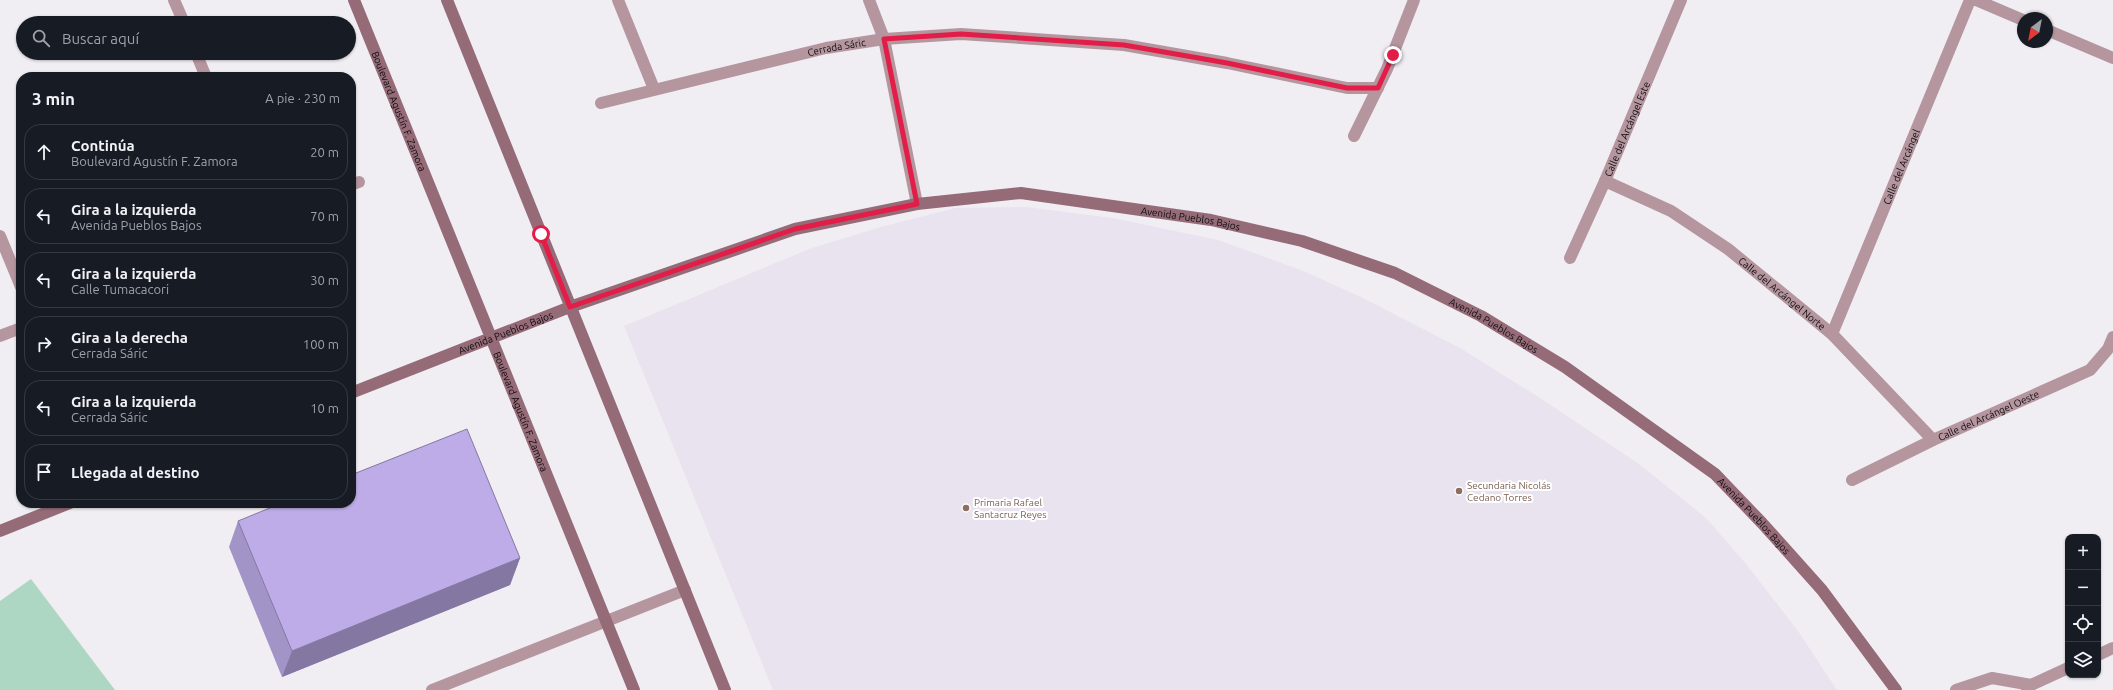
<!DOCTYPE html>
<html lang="es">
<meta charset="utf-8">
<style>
:root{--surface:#171b24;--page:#242831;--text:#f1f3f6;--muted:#9ea1a6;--line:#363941}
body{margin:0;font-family:Ubuntu,sans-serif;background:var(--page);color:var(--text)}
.controls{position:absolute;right:12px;bottom:12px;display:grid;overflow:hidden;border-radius:8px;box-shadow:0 1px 3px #0004}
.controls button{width:36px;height:36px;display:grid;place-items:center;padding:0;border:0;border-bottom:1px solid var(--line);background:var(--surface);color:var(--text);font:20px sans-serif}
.compass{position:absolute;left:2017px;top:12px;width:36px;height:36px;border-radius:50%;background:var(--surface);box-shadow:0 1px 3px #0004;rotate:212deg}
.stop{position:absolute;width:12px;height:12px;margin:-9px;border:3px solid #e11d48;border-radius:50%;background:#fff}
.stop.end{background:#e11d48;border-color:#fff;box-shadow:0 1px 4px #0008}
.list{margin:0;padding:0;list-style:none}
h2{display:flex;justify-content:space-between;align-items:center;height:52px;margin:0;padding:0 16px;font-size:17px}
h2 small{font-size:13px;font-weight:400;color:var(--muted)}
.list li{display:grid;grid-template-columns:26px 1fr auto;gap:12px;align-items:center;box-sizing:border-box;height:56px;margin:0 8px 8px;padding:0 8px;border:1px solid var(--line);border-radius:16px}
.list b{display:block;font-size:15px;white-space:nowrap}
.list p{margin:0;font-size:13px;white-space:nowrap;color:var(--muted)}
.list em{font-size:13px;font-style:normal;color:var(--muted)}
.icon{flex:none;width:22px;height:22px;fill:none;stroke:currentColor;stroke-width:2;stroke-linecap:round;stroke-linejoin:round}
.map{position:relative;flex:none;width:2113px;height:690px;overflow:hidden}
.search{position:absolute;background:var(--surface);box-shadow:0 1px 3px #0004;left:16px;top:16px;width:340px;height:44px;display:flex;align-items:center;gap:10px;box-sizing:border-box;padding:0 14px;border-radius:22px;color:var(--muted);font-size:15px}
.panel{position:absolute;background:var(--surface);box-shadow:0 1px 3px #0004;left:16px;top:72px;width:340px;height:436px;border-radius:16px}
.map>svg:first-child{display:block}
</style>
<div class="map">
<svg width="2113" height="690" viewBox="0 0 2113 690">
<rect width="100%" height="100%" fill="#f0eef3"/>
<!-- built -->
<path fill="#e9e3ef" d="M1026,207L1113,218L1218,240L1301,270L1361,297L1460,348L1537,396L1639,464L1706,518L1747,565L1798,631L1837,690H773L624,326L809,249L881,227L955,208Z"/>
<!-- green -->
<path fill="#add7c3" d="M31,579L115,690H0V601Z"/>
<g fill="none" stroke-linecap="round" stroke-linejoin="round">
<!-- lane -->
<path stroke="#b5969f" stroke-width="12" d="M432,690L685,590"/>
<!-- street -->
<g stroke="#b5969f" stroke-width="12">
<path d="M174,0L184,23"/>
<path d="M618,0L654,89"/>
<path d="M869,0L884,39L917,204"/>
<path d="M1976,0L2023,20"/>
<path d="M2047,30L2113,58"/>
<path d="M196,53L206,77"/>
<path id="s1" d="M601,103L826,48L884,39L961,34L1124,45L1227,63L1347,88H1378"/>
<path d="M1354,136L1387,69L1414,0"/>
<path id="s2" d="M1605,181L1671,211L1728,249L1832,334L1933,440"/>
<path d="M351,185L359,182"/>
<path d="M0,236L21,287"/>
<path id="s3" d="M1570,258L1605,181L1681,0"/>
<path id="s4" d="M1832,334L1970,0"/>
<path d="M0,336L21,328"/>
<path id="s5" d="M1852,480L1933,440L2090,370L2108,349L2113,337"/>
<path d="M2098,655L2113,648"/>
<path d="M1956,690L1992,678L2031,685"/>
<path d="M2027,690L2031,685L2068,668"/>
</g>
<!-- secondary -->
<g stroke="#966b78" stroke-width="12">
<path id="s6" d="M354,0L634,690"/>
<path d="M447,0L725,690"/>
<path id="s7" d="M351,393L570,307L795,229L917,204L1021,193L1211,220L1302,241L1395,273L1481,316L1565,367L1715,474L1762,523L1822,590L1896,690"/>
<path d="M0,531L70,503"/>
</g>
</g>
<!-- wall -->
<path fill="#a394c7" d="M238,521L520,558L510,585L282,677L229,547Z"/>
<!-- shaded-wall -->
<path fill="#8478a2" d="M520,558L510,585L282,677L292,651Z"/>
<!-- building -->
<path fill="#bdace7" stroke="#8478a2" d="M467,429L520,558L292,651L238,521L282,503H351V475Z"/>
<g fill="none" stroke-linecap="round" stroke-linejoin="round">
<!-- route -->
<path stroke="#e11d48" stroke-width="5" d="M541,234L570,307L795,229L917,204L884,39L961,34L1124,45L1227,63L1347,88H1378L1393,55"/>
</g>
<!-- markers -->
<g fill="#8d6e63" stroke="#fff" stroke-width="1.5">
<circle cx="1459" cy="491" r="4"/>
<circle cx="966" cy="508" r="4"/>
</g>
<g text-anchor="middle" stroke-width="4" stroke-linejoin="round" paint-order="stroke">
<!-- street labels -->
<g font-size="10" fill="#0d0c0e" stroke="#fff">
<text dy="4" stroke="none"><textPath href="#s1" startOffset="242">Cerrada Sáric</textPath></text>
<text dy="4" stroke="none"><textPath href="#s6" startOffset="120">Boulevard Agustín F. Zamora</textPath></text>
<text dy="4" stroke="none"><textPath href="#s3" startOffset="141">Calle del Arcángel Este</textPath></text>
<text dy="4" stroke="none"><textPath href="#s4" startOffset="181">Calle del Arcángel</textPath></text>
<text dy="4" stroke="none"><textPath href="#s7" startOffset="874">Avenida Pueblos Bajos</textPath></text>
<text dy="4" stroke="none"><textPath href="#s2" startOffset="211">Calle del Arcángel Norte</textPath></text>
<text dy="4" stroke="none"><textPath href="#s7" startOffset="1198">Avenida Pueblos Bajos</textPath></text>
<text dy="4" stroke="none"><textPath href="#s7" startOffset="166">Avenida Pueblos Bajos</textPath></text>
<text dy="4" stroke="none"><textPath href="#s6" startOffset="444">Boulevard Agustín F. Zamora</textPath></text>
<text dy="4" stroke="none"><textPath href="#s5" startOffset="151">Calle del Arcángel Oeste</textPath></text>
<text dy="4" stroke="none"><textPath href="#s7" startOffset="1522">Avenida Pueblos Bajos</textPath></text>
</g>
<!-- education labels -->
<g font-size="10" fill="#785e54" stroke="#fff" text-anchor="start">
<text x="1467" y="489">Secundaria Nicolás<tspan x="1467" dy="12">Cedano Torres</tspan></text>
<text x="974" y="506">Primaria Rafael<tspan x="974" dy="12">Santacruz Reyes</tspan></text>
</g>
</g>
</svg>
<div class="controls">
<button>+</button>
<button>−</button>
<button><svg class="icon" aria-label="locate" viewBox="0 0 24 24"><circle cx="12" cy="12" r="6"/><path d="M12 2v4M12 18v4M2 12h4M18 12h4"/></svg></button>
<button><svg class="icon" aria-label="layers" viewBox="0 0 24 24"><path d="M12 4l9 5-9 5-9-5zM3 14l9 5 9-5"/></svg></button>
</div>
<svg class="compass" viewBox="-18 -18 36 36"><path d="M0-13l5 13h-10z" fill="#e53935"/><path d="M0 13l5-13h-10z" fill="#9ea1a6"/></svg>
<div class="stop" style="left:541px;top:234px"></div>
<div class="stop end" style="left:1393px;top:55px"></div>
<div class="search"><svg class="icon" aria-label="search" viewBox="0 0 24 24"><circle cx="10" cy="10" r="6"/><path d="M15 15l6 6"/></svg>Buscar aquí</div>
<section class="panel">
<h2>3 min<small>A pie · 230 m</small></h2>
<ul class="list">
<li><svg class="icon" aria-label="ahead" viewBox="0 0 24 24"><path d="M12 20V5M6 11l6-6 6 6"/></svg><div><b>Continúa</b><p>Boulevard Agustín F. Zamora</p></div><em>20 m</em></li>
<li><svg class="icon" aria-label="left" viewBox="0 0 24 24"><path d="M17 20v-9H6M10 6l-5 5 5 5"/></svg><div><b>Gira a la izquierda</b><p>Avenida Pueblos Bajos</p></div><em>70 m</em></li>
<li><svg class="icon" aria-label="left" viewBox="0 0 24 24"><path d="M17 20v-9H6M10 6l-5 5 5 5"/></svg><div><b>Gira a la izquierda</b><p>Calle Tumacacori</p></div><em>30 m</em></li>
<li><svg class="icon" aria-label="right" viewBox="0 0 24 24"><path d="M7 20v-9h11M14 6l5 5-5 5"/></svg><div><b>Gira a la derecha</b><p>Cerrada Sáric</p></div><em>100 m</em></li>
<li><svg class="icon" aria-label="left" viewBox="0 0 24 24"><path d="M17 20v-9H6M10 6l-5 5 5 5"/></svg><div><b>Gira a la izquierda</b><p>Cerrada Sáric</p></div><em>10 m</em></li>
<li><svg class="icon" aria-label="arrive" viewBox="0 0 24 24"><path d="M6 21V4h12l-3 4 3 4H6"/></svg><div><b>Llegada al destino</b></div></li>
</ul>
</section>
</div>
